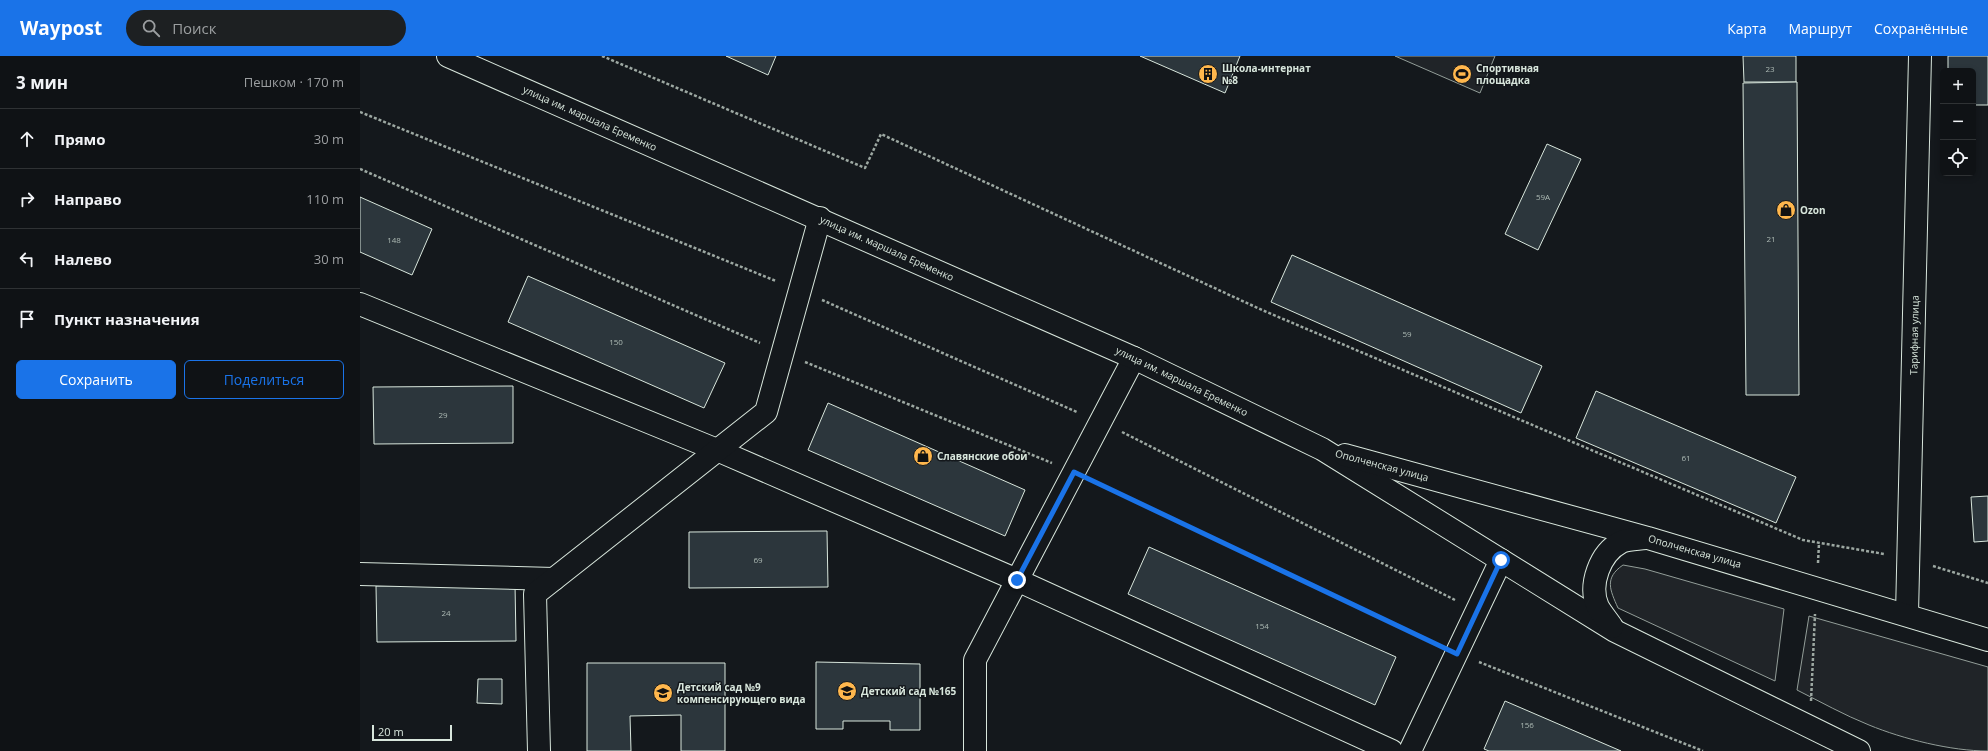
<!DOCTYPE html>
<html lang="ru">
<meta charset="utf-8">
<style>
:root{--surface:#0f1215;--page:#1d2022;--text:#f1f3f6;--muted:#9b9ea0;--line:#2f3234;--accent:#1a73e8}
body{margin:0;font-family:"Open Sans",sans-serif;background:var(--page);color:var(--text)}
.controls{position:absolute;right:12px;top:12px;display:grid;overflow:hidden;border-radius:6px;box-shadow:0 2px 6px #0003}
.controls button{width:36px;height:36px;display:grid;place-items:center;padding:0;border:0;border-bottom:1px solid var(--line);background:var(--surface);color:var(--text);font:20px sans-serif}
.scale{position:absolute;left:12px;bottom:10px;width:80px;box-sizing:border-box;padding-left:4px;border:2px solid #d8e6dc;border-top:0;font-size:11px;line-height:14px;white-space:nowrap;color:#d8e6dc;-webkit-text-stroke:3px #14181c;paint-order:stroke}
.stop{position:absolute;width:12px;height:12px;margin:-9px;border:3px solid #1a73e8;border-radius:50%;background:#fff}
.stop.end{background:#1a73e8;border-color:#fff;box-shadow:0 1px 4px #0008}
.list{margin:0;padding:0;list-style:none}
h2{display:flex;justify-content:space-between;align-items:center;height:52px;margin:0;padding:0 16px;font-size:17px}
h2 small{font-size:13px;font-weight:400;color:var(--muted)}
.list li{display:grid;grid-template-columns:26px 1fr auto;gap:12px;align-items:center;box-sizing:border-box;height:60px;padding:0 16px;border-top:1px solid var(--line)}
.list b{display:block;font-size:15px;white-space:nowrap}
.list em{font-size:13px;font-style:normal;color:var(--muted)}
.actions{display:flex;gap:8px;padding:12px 16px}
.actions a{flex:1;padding:9px 0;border:1px solid var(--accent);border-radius:6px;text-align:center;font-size:14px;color:var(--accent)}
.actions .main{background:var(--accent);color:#fff}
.icon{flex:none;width:22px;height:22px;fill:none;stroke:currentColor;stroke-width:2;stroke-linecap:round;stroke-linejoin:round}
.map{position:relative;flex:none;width:1628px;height:695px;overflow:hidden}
header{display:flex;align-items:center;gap:24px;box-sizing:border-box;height:56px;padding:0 20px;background:var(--accent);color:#fff}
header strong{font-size:19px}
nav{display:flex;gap:22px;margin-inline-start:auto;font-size:14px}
.search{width:280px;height:36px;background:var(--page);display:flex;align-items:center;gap:10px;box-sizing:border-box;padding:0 14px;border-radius:22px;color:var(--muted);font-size:15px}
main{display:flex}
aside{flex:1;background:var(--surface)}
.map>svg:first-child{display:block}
</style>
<header>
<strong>Waypost</strong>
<div class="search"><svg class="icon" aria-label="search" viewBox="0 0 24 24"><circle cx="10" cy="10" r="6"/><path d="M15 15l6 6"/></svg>Поиск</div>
<nav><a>Карта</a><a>Маршрут</a><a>Сохранённые</a></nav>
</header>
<main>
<aside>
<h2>3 мин<small>Пешком · 170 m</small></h2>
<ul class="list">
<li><svg class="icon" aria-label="ahead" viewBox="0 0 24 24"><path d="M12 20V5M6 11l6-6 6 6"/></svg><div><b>Прямо</b></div><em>30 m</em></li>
<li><svg class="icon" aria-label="right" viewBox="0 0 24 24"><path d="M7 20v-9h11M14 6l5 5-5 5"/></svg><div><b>Направо</b></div><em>110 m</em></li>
<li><svg class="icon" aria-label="left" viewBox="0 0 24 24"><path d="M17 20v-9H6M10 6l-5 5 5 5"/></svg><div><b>Налево</b></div><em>30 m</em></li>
<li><svg class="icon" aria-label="arrive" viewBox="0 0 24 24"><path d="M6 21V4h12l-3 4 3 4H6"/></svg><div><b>Пункт назначения</b></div></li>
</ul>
<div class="actions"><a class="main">Сохранить</a><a>Поделиться</a></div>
</aside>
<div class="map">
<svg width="1628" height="695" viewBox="0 0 1628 695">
<rect width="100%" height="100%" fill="#14181c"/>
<!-- green -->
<g fill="#202428" stroke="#939e99">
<path d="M1035,0H1135L1120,37Z"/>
<path d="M1263,509L1285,513L1424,553L1415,625L1258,552C1250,534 1244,522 1263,509Z"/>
<path d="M1449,560L1628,611V695C1591,695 1543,683 1509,669C1484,659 1461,646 1437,634Z"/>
</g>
<!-- building -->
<g fill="#2c363c" stroke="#d8e6dc">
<path d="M366,0H416L408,19Z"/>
<path d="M780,0H880L865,37Z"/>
<path d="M1383,0H1436V26H1384Z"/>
<path d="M1588,0H1628V49H1613V15H1588Z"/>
<path d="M1437,26L1439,339H1386L1383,27Z"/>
<path d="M1187,88L1221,103L1178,194L1145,178Z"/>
<path d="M0,141L72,173L52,219L0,196Z"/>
<path d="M932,199L1182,310L1161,357L911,246Z"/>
<path d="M168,220L365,307L344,352L148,266Z"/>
<path d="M153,330V387L14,388L13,331Z"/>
<path d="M1236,335L1436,421L1416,467L1216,382Z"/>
<path d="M468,347L665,434L645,480L448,394Z"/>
<path d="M1628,440V485L1614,486L1611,441Z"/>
<path d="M467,475L468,531L329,532V476Z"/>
<path d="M789,491L1036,601L1015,649L768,538Z"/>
<path d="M155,528L156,585L17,586L16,530Z"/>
<path d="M456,606L560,608V674H530V665H483V673H456Z"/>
<path d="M227,607H365V695H321V659L270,660L271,695H227Z"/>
<path d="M118,623H142V648L117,647Z"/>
<path d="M1145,645L1261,695H1129L1124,693Z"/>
</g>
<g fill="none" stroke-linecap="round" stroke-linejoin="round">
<defs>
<g id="minor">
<path d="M0,248L357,394L657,524L1032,695"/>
<path d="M0,518L194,523"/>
<path d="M1547,558L1560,0"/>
<path d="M179,695L175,538L406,356L460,162"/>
<path d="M615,695V604L774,302"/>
<path d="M1050,695L1141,504"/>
</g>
<g id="highway">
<path d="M88,0L774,302L962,393L1255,575L1499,695"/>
<path d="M985,399L1288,482L1628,584"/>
<path d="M1252,571C1248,565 1242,558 1238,551C1228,529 1240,497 1261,486C1267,483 1278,483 1285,482"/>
</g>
</defs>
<!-- minor casing -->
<use href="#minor" stroke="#d8e6dc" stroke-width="24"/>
<!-- highway casing -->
<use href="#highway" stroke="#d8e6dc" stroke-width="24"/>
<!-- path -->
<g stroke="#9da8a2" stroke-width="2.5" stroke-dasharray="3 2" stroke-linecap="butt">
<path d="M242,0L505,112L521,78L902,254L1443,484L1524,498"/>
<path d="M0,56L416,225"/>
<path d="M0,113L400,287"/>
<path d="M462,244L717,356"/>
<path d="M445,306L692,407"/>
<path d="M762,376L1095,544"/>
<path d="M737,427L1074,587"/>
<path d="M1458,507L1459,487"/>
<path d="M1573,510L1628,527"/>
<path d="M1119,606L1343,695"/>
<path d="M1451,645L1455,558"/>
</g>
<!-- minor -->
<use href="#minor" stroke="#14181c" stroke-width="22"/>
<!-- highway -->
<use href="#highway" stroke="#14181c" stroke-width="22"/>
</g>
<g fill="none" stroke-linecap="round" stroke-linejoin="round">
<!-- route -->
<path stroke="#1a73e8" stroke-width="5" d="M657,524L714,416L1097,598L1141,504"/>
</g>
<!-- icons -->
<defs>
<symbol id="building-disc" viewBox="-11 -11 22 22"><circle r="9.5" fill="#ffb74d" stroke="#14181c"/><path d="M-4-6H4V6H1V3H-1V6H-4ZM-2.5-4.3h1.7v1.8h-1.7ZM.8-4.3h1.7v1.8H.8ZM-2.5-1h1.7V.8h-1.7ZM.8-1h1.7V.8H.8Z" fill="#111"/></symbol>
<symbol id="stadium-disc" viewBox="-11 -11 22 22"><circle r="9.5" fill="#ffb74d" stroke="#14181c"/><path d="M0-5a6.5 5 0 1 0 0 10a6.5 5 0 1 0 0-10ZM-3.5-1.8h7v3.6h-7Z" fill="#111"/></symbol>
<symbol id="shop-disc" viewBox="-11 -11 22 22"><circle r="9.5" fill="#ffb74d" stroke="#14181c"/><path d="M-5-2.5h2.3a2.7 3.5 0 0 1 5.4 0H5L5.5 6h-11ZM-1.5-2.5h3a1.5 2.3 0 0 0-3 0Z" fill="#111"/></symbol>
<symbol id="school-disc" viewBox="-11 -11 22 22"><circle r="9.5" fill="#ffb74d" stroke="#14181c"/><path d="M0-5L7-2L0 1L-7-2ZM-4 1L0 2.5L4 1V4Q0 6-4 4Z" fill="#111"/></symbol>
</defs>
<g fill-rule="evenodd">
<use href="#building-disc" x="837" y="7" width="22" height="22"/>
<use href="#stadium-disc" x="1091" y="7" width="22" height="22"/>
<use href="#shop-disc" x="1415" y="143" width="22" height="22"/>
<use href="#shop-disc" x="552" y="389" width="22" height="22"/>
<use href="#school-disc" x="476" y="624" width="22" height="22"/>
<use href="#school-disc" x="292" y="626" width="22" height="22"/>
</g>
<g text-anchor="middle" stroke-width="3" stroke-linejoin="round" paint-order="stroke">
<!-- number labels -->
<g font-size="8" fill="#adbab4">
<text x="1410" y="16">23</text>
<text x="1183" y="144">59А</text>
<text x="1411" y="186">21</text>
<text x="34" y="187">148</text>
<text x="1047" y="281">59</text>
<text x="256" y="289">150</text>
<text x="83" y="362">29</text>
<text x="1326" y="405">61</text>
<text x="398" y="507">69</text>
<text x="86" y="560">24</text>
<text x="902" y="573">154</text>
<text x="1167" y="672">156</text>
</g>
<!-- poi labels -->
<g font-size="10" font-weight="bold" fill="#d8e6dc" stroke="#14181c" text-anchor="start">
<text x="862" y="16">Школа-интернат<tspan x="862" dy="12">№8</tspan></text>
<text x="1116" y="16">Спортивная<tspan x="1116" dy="12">площадка</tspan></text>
<text x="1440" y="158">Ozon</text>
<text x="577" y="404">Славянские обои</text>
<text x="317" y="635">Детский сад №9<tspan x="317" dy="12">компенсирующего вида</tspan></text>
<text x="501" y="639">Детский сад №165</text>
</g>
<!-- street labels -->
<g font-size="10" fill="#d8e6dc" stroke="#14181c">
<text transform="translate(230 62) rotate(24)" y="4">улица им. маршала Еременко</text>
<text transform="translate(527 192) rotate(24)" y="4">улица им. маршала Еременко</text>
<text transform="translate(1554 279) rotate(-89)" y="4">Тарифная улица</text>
<text transform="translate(822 325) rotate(26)" y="4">улица им. маршала Еременко</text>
<text transform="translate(1022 409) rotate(15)" y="4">Ополченская улица</text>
<text transform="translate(1335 495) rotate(16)" y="4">Ополченская улица</text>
</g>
</g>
</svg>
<div class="controls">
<button>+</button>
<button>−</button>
<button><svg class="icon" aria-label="locate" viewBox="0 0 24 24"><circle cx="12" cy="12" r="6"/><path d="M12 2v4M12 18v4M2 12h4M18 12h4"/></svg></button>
</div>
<div class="scale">20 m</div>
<div class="stop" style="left:1141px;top:504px"></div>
<div class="stop end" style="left:657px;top:524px"></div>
</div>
</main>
